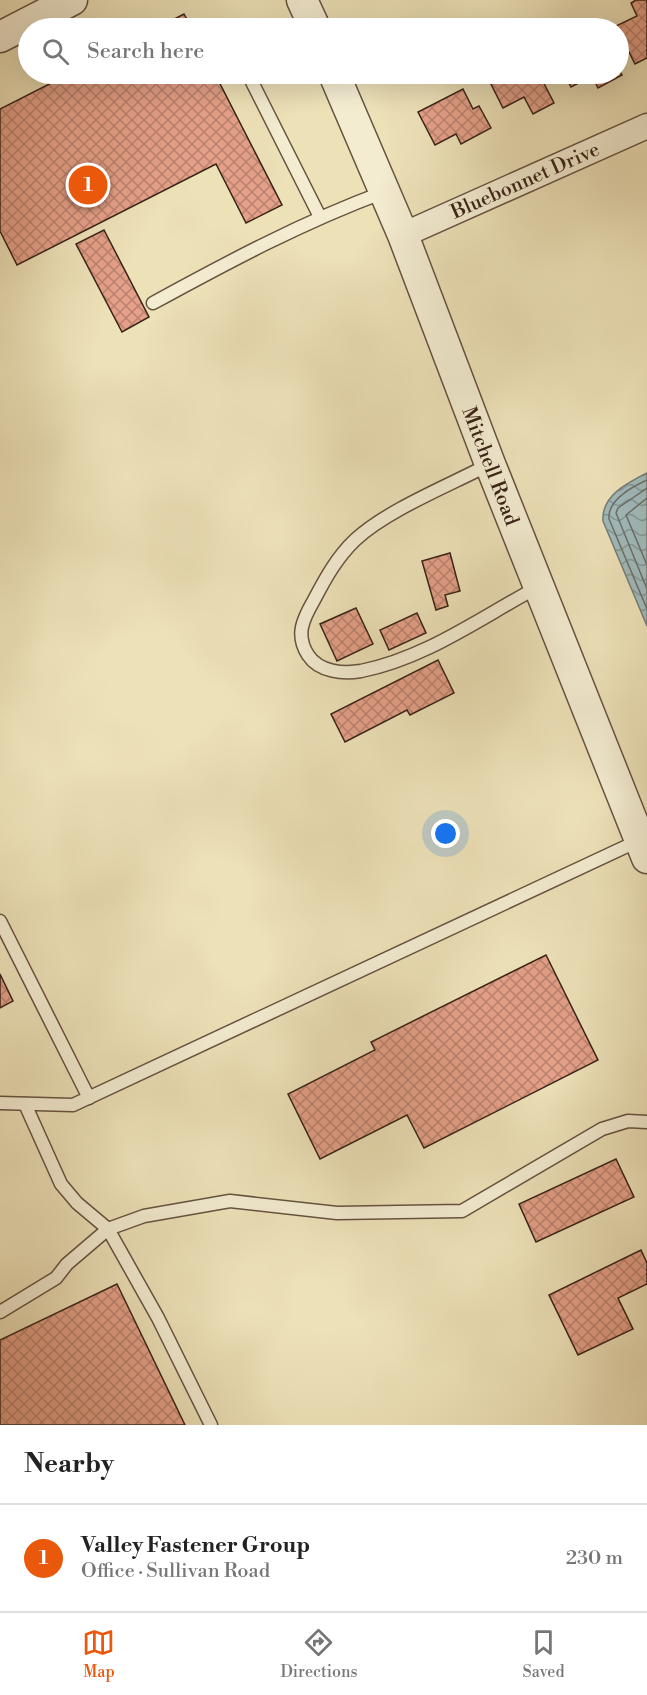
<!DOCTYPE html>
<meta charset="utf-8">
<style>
:root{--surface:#fff;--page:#f2f2f2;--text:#222;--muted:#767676;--line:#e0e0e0;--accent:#ea580c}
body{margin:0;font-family:"Libre Bodoni",serif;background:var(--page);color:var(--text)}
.you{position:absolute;left:446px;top:834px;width:21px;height:21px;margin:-15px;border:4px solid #fff;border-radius:50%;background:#1a73e8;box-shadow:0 0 0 9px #1a73e833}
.badge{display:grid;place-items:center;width:39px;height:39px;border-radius:50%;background:var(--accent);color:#fff;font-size:20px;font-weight:700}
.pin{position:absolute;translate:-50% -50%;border:3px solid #fff;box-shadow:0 2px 6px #0006}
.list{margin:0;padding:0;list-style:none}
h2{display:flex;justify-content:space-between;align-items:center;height:78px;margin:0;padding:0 24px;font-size:26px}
h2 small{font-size:20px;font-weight:400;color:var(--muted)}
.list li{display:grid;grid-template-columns:39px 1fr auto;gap:18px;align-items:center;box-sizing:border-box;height:108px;padding:0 24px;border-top:2px solid var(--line)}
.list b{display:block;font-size:22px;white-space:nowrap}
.list p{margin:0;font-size:20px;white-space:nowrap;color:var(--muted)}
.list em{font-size:20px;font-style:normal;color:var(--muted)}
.icon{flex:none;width:33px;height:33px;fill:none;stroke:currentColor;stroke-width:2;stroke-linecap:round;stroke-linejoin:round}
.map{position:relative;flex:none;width:647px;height:1425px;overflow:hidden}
.search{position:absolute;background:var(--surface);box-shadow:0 6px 24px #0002;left:18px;right:18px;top:18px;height:66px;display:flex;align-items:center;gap:15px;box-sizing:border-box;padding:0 21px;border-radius:33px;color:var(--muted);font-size:22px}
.sheet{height:186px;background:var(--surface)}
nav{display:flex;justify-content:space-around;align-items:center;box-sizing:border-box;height:84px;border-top:2px solid var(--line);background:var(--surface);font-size:16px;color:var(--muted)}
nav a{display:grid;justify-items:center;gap:3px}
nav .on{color:var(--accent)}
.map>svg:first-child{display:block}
</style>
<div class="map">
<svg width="647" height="1425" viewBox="0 0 647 1425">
<defs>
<pattern id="water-waves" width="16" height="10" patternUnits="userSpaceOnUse" patternTransform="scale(1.5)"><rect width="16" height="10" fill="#a0babb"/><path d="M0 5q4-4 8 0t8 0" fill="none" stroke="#839797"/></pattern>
<pattern id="building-cross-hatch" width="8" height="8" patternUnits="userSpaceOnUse" patternTransform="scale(1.5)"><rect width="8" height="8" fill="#e4a088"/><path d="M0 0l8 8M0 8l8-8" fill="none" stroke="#ba826e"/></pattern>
</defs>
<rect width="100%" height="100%" fill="#ede1b8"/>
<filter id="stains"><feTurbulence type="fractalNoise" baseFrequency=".00333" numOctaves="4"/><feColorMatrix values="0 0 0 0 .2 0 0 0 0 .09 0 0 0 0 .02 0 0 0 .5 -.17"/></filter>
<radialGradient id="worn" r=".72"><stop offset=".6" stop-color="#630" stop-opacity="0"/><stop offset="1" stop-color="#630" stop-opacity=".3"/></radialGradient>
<!-- water -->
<path fill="url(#water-waves)" stroke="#767d79" stroke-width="1.5" d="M647,473V626L603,521C601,496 627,483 647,473Z"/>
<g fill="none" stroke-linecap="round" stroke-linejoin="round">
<!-- shore -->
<g stroke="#6c6e69" stroke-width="1.5">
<path d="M647,480C632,487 607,500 609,519L647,609"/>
<path d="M647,488L618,508L616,513L647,589"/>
<path d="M647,498L626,515L647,565"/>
</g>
</g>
<!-- building -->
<g fill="url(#building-cross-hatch)" stroke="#382217" stroke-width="1.5">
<path d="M636,0H647V58L635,64L616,26L637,16L631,3Z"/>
<path d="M184,14L192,28H157Z"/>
<path d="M618,69L622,75L598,88L592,76L571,87L564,74H618Z"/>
<path d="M69,74H215L282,205L246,223L216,164L17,265L0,231V109Z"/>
<path d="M507,74H539L554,103L533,114L524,97L503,108L490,82Z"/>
<path d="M463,89L473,109L479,106L491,128L461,144L456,134L435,145L418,112Z"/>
<path d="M104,230L149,317L122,332L76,244Z"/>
<path d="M450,553L460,591L445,595L448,606L436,610L422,561Z"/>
<path d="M356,608L373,644L337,661L320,624Z"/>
<path d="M417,613L426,633L389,650L380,630Z"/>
<path d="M438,660L454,693L410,715L407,710L345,742L331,714Z"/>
<path d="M546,955L598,1060L424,1148L407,1115L320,1159L288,1094L375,1050L371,1042Z"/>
<path d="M0,974L13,1001L0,1008Z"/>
<path d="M616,1159L634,1197L536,1242L519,1204Z"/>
<path d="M641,1250L647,1263V1284L618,1298L633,1329L578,1355L549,1295Z"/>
<path d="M117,1284L185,1425H0V1340Z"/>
</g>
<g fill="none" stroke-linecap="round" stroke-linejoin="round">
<defs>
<g id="service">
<path d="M248,74L320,217"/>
<path d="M153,303C228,262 303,222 384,192"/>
<path d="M490,464C450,485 387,510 355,540C337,557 325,579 314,600C303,619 295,635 308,655C319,672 343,674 361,671C426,658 480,618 538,587"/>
<path d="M0,921L89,1098"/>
<path d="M0,1103L73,1105L640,840"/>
<path d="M25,1104L61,1184L77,1203L108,1229L144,1216L230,1201L337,1213L462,1211L602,1129L628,1121L647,1122"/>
<path d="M0,1312L56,1278L67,1264L108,1229L158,1318L211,1425"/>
</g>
<path id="minor" d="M403,235L647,126"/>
<g id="tertiary">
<path d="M302,0L315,28"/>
<path d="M0,37L72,0"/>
<path d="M334,74L403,235L490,464L647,858"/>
</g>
</defs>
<!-- service casing -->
<use href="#service" stroke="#65523f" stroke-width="15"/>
<!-- minor casing -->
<use href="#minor" stroke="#65523f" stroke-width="27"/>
<!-- tertiary casing -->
<use href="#tertiary" stroke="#65523f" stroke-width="33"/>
<!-- service -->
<use href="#service" stroke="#f3ecd1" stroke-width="12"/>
<!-- minor -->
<use href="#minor" stroke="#f3ecd1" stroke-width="24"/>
<!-- tertiary -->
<use href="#tertiary" stroke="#f3ecd1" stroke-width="30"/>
</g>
<g text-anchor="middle" stroke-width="4.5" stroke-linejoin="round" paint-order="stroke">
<!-- street labels -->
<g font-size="20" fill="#382217" stroke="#f3ecd1">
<text transform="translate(525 180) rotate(-24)" y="7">Bluebonnet Drive</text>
<text transform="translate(491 466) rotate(69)" y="7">Mitchell Road</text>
</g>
</g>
<rect width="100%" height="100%" filter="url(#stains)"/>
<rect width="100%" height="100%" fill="url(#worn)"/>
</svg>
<div class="you"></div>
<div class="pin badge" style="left:88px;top:185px">1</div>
<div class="search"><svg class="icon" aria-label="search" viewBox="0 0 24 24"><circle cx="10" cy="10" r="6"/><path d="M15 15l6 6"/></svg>Search here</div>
</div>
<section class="sheet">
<h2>Nearby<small></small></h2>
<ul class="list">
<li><span class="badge">1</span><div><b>Valley Fastener Group</b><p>Office · Sullivan Road</p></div><em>230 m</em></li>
</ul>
</section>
<nav>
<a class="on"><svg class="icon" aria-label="map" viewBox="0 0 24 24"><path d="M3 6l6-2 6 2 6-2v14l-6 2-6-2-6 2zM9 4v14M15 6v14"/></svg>Map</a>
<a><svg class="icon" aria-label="directions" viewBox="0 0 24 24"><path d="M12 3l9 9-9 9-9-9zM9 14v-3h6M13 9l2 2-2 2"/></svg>Directions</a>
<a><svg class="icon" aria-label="saved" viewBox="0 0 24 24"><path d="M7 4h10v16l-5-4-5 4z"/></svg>Saved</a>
</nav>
